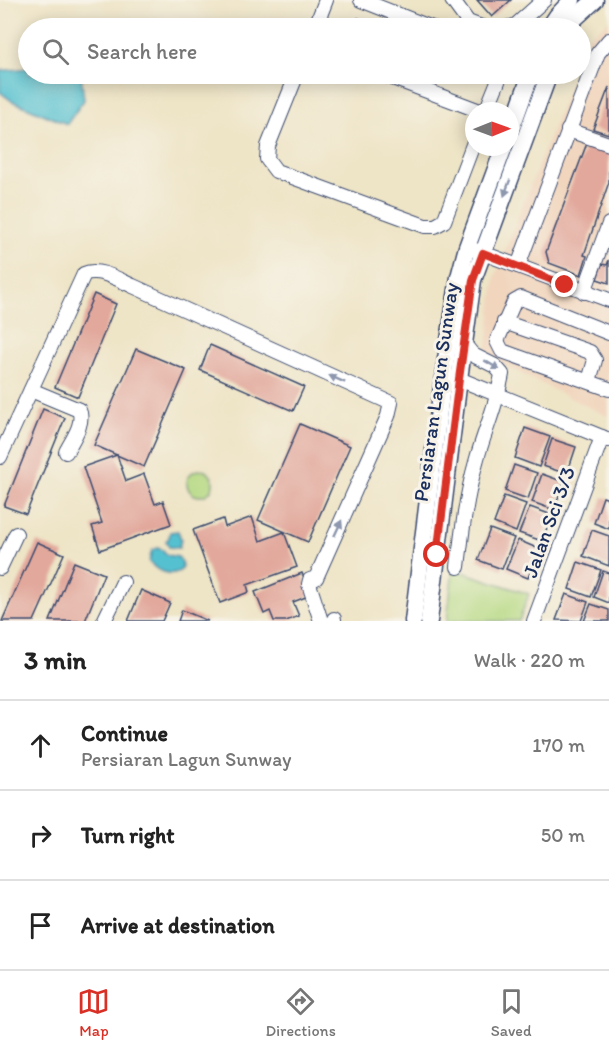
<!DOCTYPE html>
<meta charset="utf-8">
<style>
:root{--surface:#fff;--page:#f6f6f6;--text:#222;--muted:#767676;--line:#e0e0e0;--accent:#d93025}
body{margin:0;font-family:Itim,sans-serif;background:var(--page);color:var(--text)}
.compass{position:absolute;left:465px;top:102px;width:54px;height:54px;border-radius:50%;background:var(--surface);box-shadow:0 3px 15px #0003;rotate:89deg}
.stop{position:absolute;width:18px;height:18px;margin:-14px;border:4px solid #d93025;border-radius:50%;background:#fff}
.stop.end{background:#d93025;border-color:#fff;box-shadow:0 2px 6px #0008}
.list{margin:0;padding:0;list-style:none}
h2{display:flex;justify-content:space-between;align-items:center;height:78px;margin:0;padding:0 24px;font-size:26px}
h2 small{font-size:20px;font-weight:400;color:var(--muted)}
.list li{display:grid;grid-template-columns:39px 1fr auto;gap:18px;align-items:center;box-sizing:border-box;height:90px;padding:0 24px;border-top:2px solid var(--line)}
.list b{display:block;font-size:22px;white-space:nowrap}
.list p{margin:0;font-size:20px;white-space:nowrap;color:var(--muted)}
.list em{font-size:20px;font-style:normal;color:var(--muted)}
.icon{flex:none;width:33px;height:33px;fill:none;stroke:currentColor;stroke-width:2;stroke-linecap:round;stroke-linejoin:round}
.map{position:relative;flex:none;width:609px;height:621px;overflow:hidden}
.search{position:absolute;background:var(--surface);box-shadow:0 3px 15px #0003;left:18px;right:18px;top:18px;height:66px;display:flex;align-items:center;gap:15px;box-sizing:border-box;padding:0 21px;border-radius:33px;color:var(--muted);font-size:22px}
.sheet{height:348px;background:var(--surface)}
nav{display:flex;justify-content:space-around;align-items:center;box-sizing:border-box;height:84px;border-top:2px solid var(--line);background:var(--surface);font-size:16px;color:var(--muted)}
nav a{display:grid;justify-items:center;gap:3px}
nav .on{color:var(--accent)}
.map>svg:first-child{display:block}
</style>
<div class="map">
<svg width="609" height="621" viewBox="0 0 609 621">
<rect width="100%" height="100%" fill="#f7f3e8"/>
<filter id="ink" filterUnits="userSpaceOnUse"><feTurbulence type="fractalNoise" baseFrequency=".0167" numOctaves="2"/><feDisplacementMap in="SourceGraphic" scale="12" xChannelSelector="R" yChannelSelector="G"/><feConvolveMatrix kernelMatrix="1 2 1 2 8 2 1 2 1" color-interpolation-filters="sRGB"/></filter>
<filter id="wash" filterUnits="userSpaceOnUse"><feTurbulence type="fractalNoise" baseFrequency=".008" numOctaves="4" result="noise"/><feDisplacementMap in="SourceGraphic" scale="24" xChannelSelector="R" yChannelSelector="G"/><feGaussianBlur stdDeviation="1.35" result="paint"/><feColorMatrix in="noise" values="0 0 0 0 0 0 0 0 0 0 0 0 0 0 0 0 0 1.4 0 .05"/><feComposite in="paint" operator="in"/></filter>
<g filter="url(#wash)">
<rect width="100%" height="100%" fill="#eee4c6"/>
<!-- built -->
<path fill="#f1d5bd" d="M609,21V417L486,356L495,277L574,74H580L581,57L589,36Z"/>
<!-- green -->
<g fill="#b5d982" stroke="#688470" stroke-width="1.5">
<circle cx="200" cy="483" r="13"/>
<path d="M453,569L529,594L519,621H447Z"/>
</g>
<!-- water -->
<g fill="#55c1d0" stroke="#387897" stroke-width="1.5">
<path d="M28,68V74H81L84,100L67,124L12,101L0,92V71Z"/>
<path d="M178,531L181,539L179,548L169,547L166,541L169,538L170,532Z"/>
<path d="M157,548L163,550L167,555L178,557L182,562V569C172,578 157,571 149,562L152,550Z"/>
</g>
<g id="blocks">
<!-- building -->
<g fill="#e2a89c">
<path d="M477,0H511L492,17Z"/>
<path d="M358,18L387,28H354Z"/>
<path d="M392,74H414L411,81Z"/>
<path d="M609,87V134L593,129Z"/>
<path d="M587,143L609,150V182L584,255L587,256L581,275L549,263L546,252Z"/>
<path d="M609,260V283L597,279L602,264L607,265Z"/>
<path d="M94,294L116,304L78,397L55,387Z"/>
<path d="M210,345L304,387L293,411L200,370Z"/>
<path d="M136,349L186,370L144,467L94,445Z"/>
<path d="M43,409L65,418L26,514L4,506Z"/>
<path d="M300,424L350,446L308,542L258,520Z"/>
<path d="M525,428L550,437L539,467L515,458Z"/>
<path d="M552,439L576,447L567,474L543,466Z"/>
<path d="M117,455L126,481L144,474L155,504L163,501L171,524L100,550L92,526L102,523L83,467Z"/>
<path d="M514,465L537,473L528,499L505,491Z"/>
<path d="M542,474L564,482L554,510L532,502Z"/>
<path d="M504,496L526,504L516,532L494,523Z"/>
<path d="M603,497L609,499V529L594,523Z"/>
<path d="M530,507L552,515L542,541L519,533Z"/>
<path d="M252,517L260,541L284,532L297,567L247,585L249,592L220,603L193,530L223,519L225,527Z"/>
<path d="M490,529L514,538L502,569L478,560Z"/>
<path d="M592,530L609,536V566L583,556Z"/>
<path d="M518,540L539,549L528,578L506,569Z"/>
<path d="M37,542L64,554L34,621H2Z"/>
<path d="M74,562L104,574L85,621H50Z"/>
<path d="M578,562L601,570L591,597L569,589Z"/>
<path d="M603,571L609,573V603L594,597Z"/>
<path d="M302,573L311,595L293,602L299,616L286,621H274L270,611L264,614L255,592Z"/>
<path d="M141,590L170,603L162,621H128Z"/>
<path d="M566,594L588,602L581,621L556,620Z"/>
<path d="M591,604L609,610V621H584Z"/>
<path d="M182,610L208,621H178Z"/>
</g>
</g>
</g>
<g filter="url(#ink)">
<use href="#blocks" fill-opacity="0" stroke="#3b4a6e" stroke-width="1.5"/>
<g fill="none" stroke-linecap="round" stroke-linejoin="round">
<defs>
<g id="minor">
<path d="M361,0L432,28"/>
<path d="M452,0L468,22L484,28"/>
<path d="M315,28L326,0"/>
<path d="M505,28L515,26L544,0"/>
<path d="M297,74L268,146L267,159L276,171L425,226H435L444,221L474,142"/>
<path d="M382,74L480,111"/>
<path d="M486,111L501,74"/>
<path d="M568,130L609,144"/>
<path d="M475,250L609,300"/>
<path d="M518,266L598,53L609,40"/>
<path d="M584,292L609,224"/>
<path d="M504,322L590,352L595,360L589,381"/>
<path d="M609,333L521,298L514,302L497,341L502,351L609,389"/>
<path d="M452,378L459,379L609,440"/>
<path d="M31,390L79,410C85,423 72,440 66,452"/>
<path d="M0,457L84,274C98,267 119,280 133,286L391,403L388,416L316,578L310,580L309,584L321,621"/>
<path d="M458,567C462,532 466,497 476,462C484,432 497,405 502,374L495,366L473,355L464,344"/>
<path d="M0,568L16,534"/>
<path d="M104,621L123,582"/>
<path d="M334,621V619"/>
<path d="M534,621L602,437"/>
</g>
<g id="major">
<path d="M549,28L557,16L572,0"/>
<path d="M568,28L573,20L595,0"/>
<path d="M510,132L531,74"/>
<path d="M413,621L443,378L459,277L467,247L504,147"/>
<path d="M429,621L459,379L473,280L549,74"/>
</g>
</defs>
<!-- minor casing -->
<use href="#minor" stroke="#3b4a6e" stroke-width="16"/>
<!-- major casing -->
<use href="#major" stroke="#3b4a6e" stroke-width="19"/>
<!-- minor -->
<use href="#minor" stroke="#fff" stroke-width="14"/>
<!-- major -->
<use href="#major" stroke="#fff" stroke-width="16"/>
</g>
<!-- one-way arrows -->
<defs><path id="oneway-solid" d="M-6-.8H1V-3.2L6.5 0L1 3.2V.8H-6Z" transform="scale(1.5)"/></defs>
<g fill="#8d97ae">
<use href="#oneway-solid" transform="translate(507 188) rotate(110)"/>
<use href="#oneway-solid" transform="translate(492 365) rotate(31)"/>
<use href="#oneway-solid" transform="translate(337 379) rotate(-156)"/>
<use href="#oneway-solid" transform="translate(338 528) rotate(-65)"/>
</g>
</g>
<g fill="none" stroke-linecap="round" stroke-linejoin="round" filter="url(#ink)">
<!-- route -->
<path stroke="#d93025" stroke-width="8" d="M437,555L459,379L473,280L483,253L565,285"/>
</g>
<g text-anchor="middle" stroke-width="6" stroke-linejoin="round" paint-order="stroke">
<!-- street labels -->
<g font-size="21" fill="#1b2f5e" stroke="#f7f3e8">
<text transform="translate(436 392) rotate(-82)" y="7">Persiaran Lagun Sunway</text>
<text transform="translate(549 522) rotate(-70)" y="7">Jalan Sci 3/3</text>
</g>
</g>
</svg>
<svg class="compass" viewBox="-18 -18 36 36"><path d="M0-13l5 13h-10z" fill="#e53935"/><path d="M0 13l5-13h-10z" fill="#767676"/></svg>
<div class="stop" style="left:437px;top:555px"></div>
<div class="stop end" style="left:565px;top:285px"></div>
<div class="search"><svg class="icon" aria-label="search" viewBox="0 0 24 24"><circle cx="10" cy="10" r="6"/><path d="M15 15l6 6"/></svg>Search here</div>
</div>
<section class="sheet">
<h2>3 min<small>Walk · 220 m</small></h2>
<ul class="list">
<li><svg class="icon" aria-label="ahead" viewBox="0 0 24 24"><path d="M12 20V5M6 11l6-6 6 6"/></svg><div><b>Continue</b><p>Persiaran Lagun Sunway</p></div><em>170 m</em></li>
<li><svg class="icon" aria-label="right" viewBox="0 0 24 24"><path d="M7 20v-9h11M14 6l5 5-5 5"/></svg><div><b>Turn right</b></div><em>50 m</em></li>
<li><svg class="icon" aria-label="arrive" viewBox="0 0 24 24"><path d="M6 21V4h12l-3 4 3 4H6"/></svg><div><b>Arrive at destination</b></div></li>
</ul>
</section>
<nav>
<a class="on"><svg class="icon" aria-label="map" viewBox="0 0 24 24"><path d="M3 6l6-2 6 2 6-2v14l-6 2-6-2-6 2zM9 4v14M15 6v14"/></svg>Map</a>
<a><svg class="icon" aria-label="directions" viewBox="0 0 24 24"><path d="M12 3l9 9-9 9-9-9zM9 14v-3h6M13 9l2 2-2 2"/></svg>Directions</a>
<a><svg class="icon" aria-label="saved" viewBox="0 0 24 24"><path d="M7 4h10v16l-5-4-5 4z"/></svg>Saved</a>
</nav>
